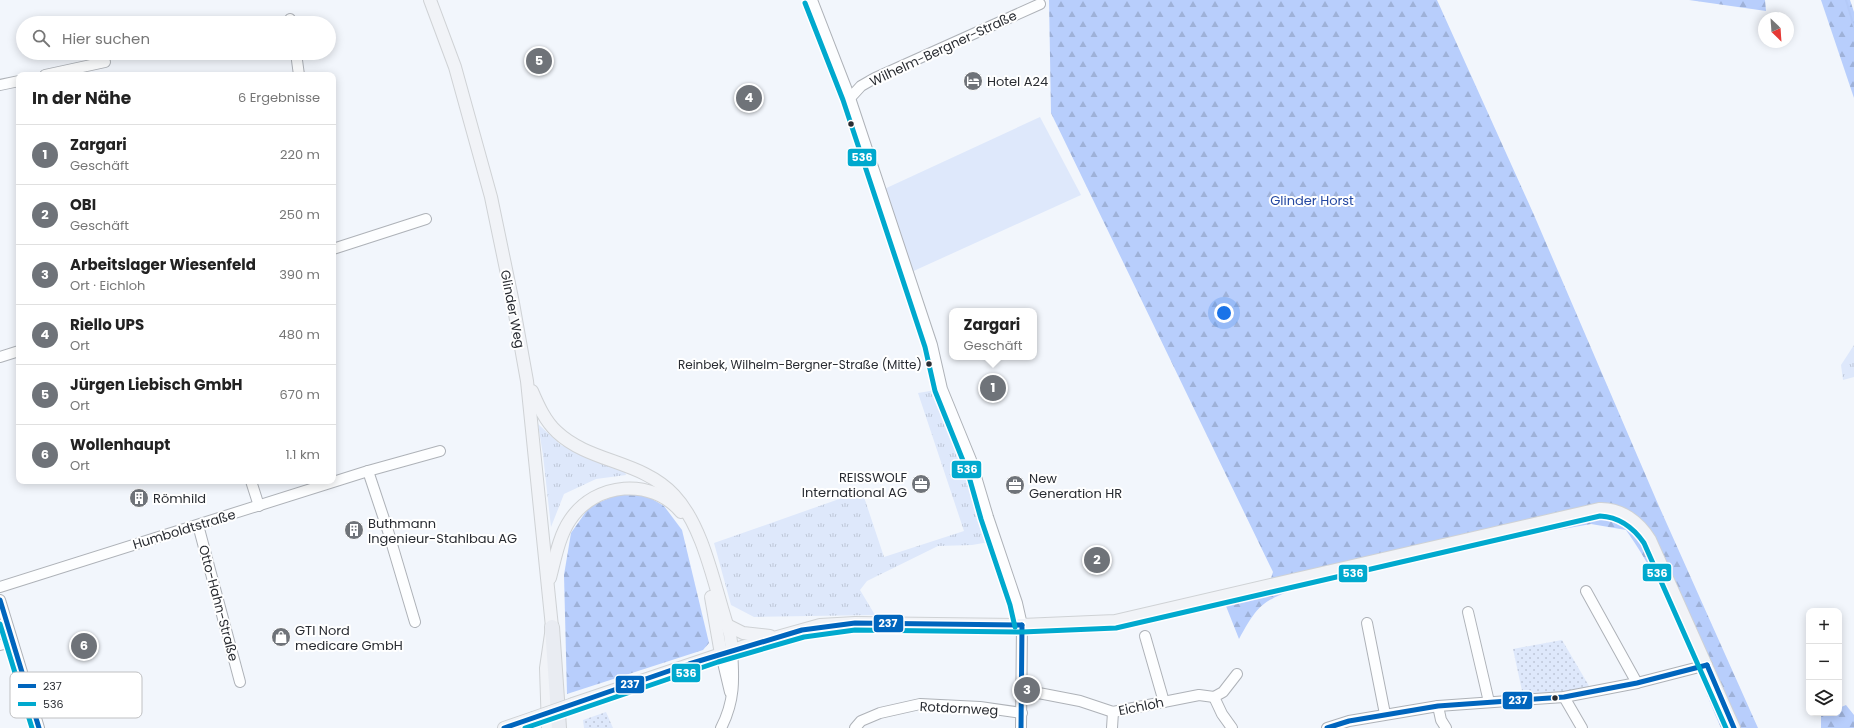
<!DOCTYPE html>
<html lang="de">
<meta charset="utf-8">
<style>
:root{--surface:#fff;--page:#f2f2f2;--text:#222;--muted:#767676;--line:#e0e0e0;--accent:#6f7379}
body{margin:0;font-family:Poppins,sans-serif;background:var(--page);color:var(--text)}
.controls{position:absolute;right:12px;bottom:12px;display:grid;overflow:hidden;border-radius:8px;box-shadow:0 2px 10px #0003}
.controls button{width:36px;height:36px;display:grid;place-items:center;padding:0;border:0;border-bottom:1px solid var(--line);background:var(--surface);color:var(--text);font:20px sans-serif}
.compass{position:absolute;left:1758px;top:12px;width:36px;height:36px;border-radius:50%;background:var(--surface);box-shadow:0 2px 10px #0003;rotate:155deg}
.you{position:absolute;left:1224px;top:313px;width:14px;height:14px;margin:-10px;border:3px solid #fff;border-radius:50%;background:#1a73e8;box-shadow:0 0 0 6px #1a73e833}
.badge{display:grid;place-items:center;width:26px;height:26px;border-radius:50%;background:var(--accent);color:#fff;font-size:13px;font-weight:700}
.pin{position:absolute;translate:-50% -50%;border:2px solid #fff;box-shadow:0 1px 4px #0006}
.popup{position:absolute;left:949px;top:308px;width:88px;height:52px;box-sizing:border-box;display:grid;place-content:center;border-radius:8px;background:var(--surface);filter:drop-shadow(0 1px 3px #0005);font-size:13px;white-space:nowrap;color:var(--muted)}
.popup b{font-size:15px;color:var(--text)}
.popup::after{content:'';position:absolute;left:50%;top:100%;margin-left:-8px;border:8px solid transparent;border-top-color:var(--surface)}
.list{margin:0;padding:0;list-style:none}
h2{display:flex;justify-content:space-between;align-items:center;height:52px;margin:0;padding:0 16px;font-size:17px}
h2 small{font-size:13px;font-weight:400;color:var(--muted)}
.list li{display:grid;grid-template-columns:26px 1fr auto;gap:12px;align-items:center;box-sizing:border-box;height:60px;padding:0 16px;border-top:1px solid var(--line)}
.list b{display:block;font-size:15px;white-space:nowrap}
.list p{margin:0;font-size:13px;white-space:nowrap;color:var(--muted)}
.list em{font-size:13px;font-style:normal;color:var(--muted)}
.icon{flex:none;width:22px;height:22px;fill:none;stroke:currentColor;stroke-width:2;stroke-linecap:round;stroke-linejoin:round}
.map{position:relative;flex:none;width:1854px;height:728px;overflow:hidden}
.search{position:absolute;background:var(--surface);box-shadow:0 2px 10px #0003;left:16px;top:16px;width:320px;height:44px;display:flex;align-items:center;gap:10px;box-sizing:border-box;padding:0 14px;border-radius:22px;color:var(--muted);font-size:15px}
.panel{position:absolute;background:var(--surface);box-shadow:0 2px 10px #0003;left:16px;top:72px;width:320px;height:412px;border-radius:8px}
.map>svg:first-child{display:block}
</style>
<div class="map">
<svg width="1854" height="728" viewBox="0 0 1854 728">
<defs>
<pattern id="grass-tufts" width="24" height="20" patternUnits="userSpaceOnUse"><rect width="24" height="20" fill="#dee8fb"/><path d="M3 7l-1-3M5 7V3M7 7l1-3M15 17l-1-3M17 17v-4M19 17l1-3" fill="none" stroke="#bec7d8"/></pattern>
<pattern id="forest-firs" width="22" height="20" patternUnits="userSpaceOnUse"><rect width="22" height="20" fill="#b8cefc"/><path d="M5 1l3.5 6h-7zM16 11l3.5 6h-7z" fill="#9eb1d8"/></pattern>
<pattern id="park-dots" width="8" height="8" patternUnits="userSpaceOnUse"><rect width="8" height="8" fill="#dee8fb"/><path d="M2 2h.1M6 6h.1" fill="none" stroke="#bec7d8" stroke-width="1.8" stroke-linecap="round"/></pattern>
</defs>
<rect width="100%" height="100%" fill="#f2f6fc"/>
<!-- grass -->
<g fill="url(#grass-tufts)">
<path d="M1854,345V377L1843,380L1841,365Z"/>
<path d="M942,389L995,541L972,545L938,546L867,581L860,590L875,615L754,617L731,605L714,543L862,491L884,557L964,531L918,393Z"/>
<path d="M538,424L561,445L625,472L626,475L596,479L564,494L551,527L543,455Z"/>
</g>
<!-- forest -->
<g fill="url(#forest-firs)">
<path d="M1049,0H1437L1534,215L1658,504L1758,728H1721C1693,663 1667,587 1626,530L1591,524L1496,541L1295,589C1260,602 1257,607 1239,639L1222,596L1269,584L1273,572L1051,113Z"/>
<path d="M1689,0H1765L1766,11Z"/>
<path d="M1821,0H1850L1854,12V98Z"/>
<path d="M642,493L664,506L682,530L709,643L703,650L567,694L564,575L571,533L590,506L617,495Z"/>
<path d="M1846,705L1854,715V728H1821V714L1839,713V708Z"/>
</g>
<!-- park -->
<g fill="url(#park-dots)">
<path d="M1562,640L1592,691L1524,700L1513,649Z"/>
<path d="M606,712L613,728H584L583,720Z"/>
</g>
<!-- garden -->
<path fill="#dee8fb" d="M1040,117L1081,195L907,274L880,191Z"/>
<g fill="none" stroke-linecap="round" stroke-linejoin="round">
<!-- stream -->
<path stroke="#b4caf8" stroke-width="2" d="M1846,0L1854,27"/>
<defs>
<g id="minor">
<path d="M812,0L850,98L932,345L942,389L971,460L988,517L1017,603L1022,625L1021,728"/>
<path d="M290,19L291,23"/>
<path d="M296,53L299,75"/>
<path d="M45,75L105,62"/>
<path d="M0,85L19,81"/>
<path d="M850,98L861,86L875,78L1040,4"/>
<path d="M333,249L426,219"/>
<path d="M0,357L19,351"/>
<path d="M368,471L388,531L415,622"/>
<path d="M251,481L259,506"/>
<path d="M198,525L240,682"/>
<path d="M0,587L368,471L440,451"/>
<path d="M1586,591L1637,683"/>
<path d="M0,600L39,728"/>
<path d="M1468,612L1489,702"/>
<path d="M1367,623L1385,714"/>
<path d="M1145,636L1164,702"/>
<path d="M0,645L12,642"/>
<path d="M721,654L730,692"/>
<path d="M1023,690L1080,701L1113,712L1199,695L1214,697"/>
<path d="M1564,697L1582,728"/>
<path d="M1438,706L1441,720L1446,728"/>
<path d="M721,728C735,701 734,679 732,650"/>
<path d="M855,728L861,721L880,713L920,704L980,707L1022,713"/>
<path d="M1112,728L1113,712"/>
<path d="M1232,728L1222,714L1214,697L1223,692L1237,674"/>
<path d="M1327,728L1349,721L1438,706L1564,697L1637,683L1707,665"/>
</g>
<g id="major">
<path d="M430,0L455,67L491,197L513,303L527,381L552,627L546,668L548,728"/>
<path d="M532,391C538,405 545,421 557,432C590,463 641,460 674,495C705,528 715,591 730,634L732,650"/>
<path d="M550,578C555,559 559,536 570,520C595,482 652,477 681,512"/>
<path d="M711,597L721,654"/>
<path d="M727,625L743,633L770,636"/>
<path d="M573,704L745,646L820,625L855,623L1022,625L1115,621L1599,509C1621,508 1639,522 1650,540L1734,728"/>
<path d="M504,728L533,718"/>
</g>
<path id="highway" d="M552,627L559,728"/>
</defs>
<!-- minor casing -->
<use href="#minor" stroke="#aeb2b8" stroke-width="12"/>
<!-- major casing -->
<use href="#major" stroke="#cfd2d5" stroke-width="14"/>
<!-- highway casing -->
<use href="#highway" stroke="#cfd2d5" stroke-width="16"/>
<!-- minor -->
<use href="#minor" stroke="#fdfeff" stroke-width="10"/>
<!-- major -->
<use href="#major" stroke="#f1f3f7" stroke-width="12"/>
<!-- highway -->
<use href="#highway" stroke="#e9ecf2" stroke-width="14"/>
<defs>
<path id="major-bridge" d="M533,718L573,704"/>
</defs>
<!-- major-bridge casing -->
<use href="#major-bridge" stroke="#cfd2d5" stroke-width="14" stroke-linecap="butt"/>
<!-- major-bridge -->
<use href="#major-bridge" stroke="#f1f3f7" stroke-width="12"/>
<defs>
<g id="bus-1">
<path d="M0,600L39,728"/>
<path d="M1707,665L1734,728"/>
<path d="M504,728L689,664L802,630L855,623L1022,625"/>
<path d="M1021,728L1022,625"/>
<path d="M1327,728L1349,721L1438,706L1564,697L1637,683L1707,665"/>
</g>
<g id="bus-2">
<path d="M805,3L843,100L925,347L935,391L968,473L981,519L1010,605L1015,627"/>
<path d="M0,624L32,728"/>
<path d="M525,728L718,662L804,637L855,630L1022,632L1116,628L1600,516C1619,517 1633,527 1644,543L1726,728"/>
</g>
</defs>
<!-- bus-1 casing -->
<use href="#bus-1" stroke="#fff" stroke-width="8"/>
<!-- bus-2 casing -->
<use href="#bus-2" stroke="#fff" stroke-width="8"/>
<!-- bus-1 -->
<use href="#bus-1" stroke="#0065bd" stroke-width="5"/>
<!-- bus-2 -->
<use href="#bus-2" stroke="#00a9ce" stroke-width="5"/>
</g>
<!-- icons -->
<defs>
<symbol id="hotel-disc" viewBox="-11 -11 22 22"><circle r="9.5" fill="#6f7379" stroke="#fff"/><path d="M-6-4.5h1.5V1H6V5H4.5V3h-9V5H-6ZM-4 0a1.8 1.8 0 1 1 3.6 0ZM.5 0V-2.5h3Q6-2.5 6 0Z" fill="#fff"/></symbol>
<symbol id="office-disc" viewBox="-11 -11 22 22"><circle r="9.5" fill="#6f7379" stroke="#fff"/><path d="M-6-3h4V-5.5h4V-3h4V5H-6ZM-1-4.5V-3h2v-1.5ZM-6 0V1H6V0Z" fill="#fff"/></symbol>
<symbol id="building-disc" viewBox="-11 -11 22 22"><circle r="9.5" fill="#6f7379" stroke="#fff"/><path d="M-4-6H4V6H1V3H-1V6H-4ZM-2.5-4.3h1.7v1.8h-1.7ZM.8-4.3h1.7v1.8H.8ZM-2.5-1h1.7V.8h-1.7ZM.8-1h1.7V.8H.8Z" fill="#fff"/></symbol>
<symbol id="shop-disc" viewBox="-11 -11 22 22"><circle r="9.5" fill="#6f7379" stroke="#fff"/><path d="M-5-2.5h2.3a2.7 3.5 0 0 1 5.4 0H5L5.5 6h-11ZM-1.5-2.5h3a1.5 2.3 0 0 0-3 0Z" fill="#fff"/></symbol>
</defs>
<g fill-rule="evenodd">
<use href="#hotel-disc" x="962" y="70" width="22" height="22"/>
<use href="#office-disc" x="910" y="473" width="22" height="22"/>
<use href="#office-disc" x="1004" y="474" width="22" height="22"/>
<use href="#building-disc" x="128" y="487" width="22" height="22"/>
<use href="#building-disc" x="343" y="519" width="22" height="22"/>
<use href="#shop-disc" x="270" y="626" width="22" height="22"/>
</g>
<!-- markers -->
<g fill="#292c32" stroke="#fff" stroke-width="1.5">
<circle cx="851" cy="124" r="3.5"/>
<circle cx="929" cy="364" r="3.5"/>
<circle cx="1555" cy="698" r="3.5"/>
</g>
<g text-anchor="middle" stroke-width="4" stroke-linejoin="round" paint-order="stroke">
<!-- bus labels -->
<g font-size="12" fill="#292c32" stroke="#fff" text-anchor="end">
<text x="922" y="369">Reinbek, Wilhelm-Bergner-Straße (Mitte)</text>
</g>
<!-- street labels -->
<g font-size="13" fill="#292c32" stroke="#fff">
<text transform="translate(943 48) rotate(-25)" y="5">Wilhelm-Bergner-Straße</text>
<text transform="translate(513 309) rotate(79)" y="5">Glinder Weg</text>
<text transform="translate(184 529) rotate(-17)" y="5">Humboldtstraße</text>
<text transform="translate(219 603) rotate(75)" y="5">Otto-Hahn-Straße</text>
<text transform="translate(1141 706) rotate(-11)" y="5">Eichloh</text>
<text transform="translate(959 708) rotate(3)" y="5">Rotdornweg</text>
</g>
<!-- poi labels -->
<g font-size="13" fill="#292c32" stroke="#fff" text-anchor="start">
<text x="987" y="86">Hotel A24</text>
<text x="907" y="482" text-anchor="end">REISSWOLF<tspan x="907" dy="15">International AG</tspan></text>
<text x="1029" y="483">New<tspan x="1029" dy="15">Generation HR</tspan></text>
<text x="153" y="503">Römhild</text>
<text x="368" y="528">Buthmann<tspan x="368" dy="15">Ingenieur-Stahlbau AG</tspan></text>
<text x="295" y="635">GTI Nord<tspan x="295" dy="15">medicare GmbH</tspan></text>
</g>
<!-- park labels -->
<g font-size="13" fill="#2549a2" stroke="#fff">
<text x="1312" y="205">Glinder Horst</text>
</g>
</g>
<!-- legend -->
<rect x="10" y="672" width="132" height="46" rx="6" fill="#fff" stroke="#bfc0c2" stroke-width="1"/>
<rect x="18" y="684" width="18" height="4" fill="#0065bd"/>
<rect x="18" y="702" width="18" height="4" fill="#00a9ce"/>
<g font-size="11" fill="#292c32">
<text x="43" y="690">237</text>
<text x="43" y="708">536</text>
</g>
<g stroke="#fff" stroke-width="1.5">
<rect x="847" y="148" width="30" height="19" rx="4" fill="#00a9ce"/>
<rect x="951" y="460" width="31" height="19" rx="4" fill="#00a9ce"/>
<rect x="1642" y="563" width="30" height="19" rx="4" fill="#00a9ce"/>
<rect x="1338" y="564" width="30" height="19" rx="4" fill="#00a9ce"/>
<rect x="873" y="614" width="31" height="19" rx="4" fill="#0065bd"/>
<rect x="671" y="663" width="30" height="20" rx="4" fill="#00a9ce"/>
<rect x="615" y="675" width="30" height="19" rx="4" fill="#0065bd"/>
<rect x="1502" y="691" width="31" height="19" rx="4" fill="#0065bd"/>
</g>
<g font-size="11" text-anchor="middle" font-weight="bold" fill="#fff">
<text x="862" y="161">536</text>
<text x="967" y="473">536</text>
<text x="1657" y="577">536</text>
<text x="1353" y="577">536</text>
<text x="888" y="627">237</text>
<text x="686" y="677">536</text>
<text x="630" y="688">237</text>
<text x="1518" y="704">237</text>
</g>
</svg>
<div class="controls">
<button>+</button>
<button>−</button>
<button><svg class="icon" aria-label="layers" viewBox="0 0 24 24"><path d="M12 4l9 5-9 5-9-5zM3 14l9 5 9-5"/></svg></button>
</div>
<svg class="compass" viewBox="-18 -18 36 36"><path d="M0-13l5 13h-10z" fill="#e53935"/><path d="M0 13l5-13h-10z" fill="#767676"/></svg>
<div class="you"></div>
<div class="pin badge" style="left:993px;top:388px">1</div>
<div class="popup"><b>Zargari</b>Geschäft</div>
<div class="pin badge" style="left:1097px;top:560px">2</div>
<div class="pin badge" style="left:1027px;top:690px">3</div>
<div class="pin badge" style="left:749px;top:98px">4</div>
<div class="pin badge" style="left:539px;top:61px">5</div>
<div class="pin badge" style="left:84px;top:646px">6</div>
<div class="search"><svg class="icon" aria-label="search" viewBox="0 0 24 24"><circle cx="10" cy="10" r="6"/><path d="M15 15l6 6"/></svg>Hier suchen</div>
<section class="panel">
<h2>In der Nähe<small>6 Ergebnisse</small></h2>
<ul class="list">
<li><span class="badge">1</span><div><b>Zargari</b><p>Geschäft</p></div><em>220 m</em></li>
<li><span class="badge">2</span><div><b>OBI</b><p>Geschäft</p></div><em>250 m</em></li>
<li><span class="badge">3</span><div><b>Arbeitslager Wiesenfeld</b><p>Ort · Eichloh</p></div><em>390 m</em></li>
<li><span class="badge">4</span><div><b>Riello UPS</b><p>Ort</p></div><em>480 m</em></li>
<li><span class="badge">5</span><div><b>Jürgen Liebisch GmbH</b><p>Ort</p></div><em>670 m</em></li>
<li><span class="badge">6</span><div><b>Wollenhaupt</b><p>Ort</p></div><em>1.1 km</em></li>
</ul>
</section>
</div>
